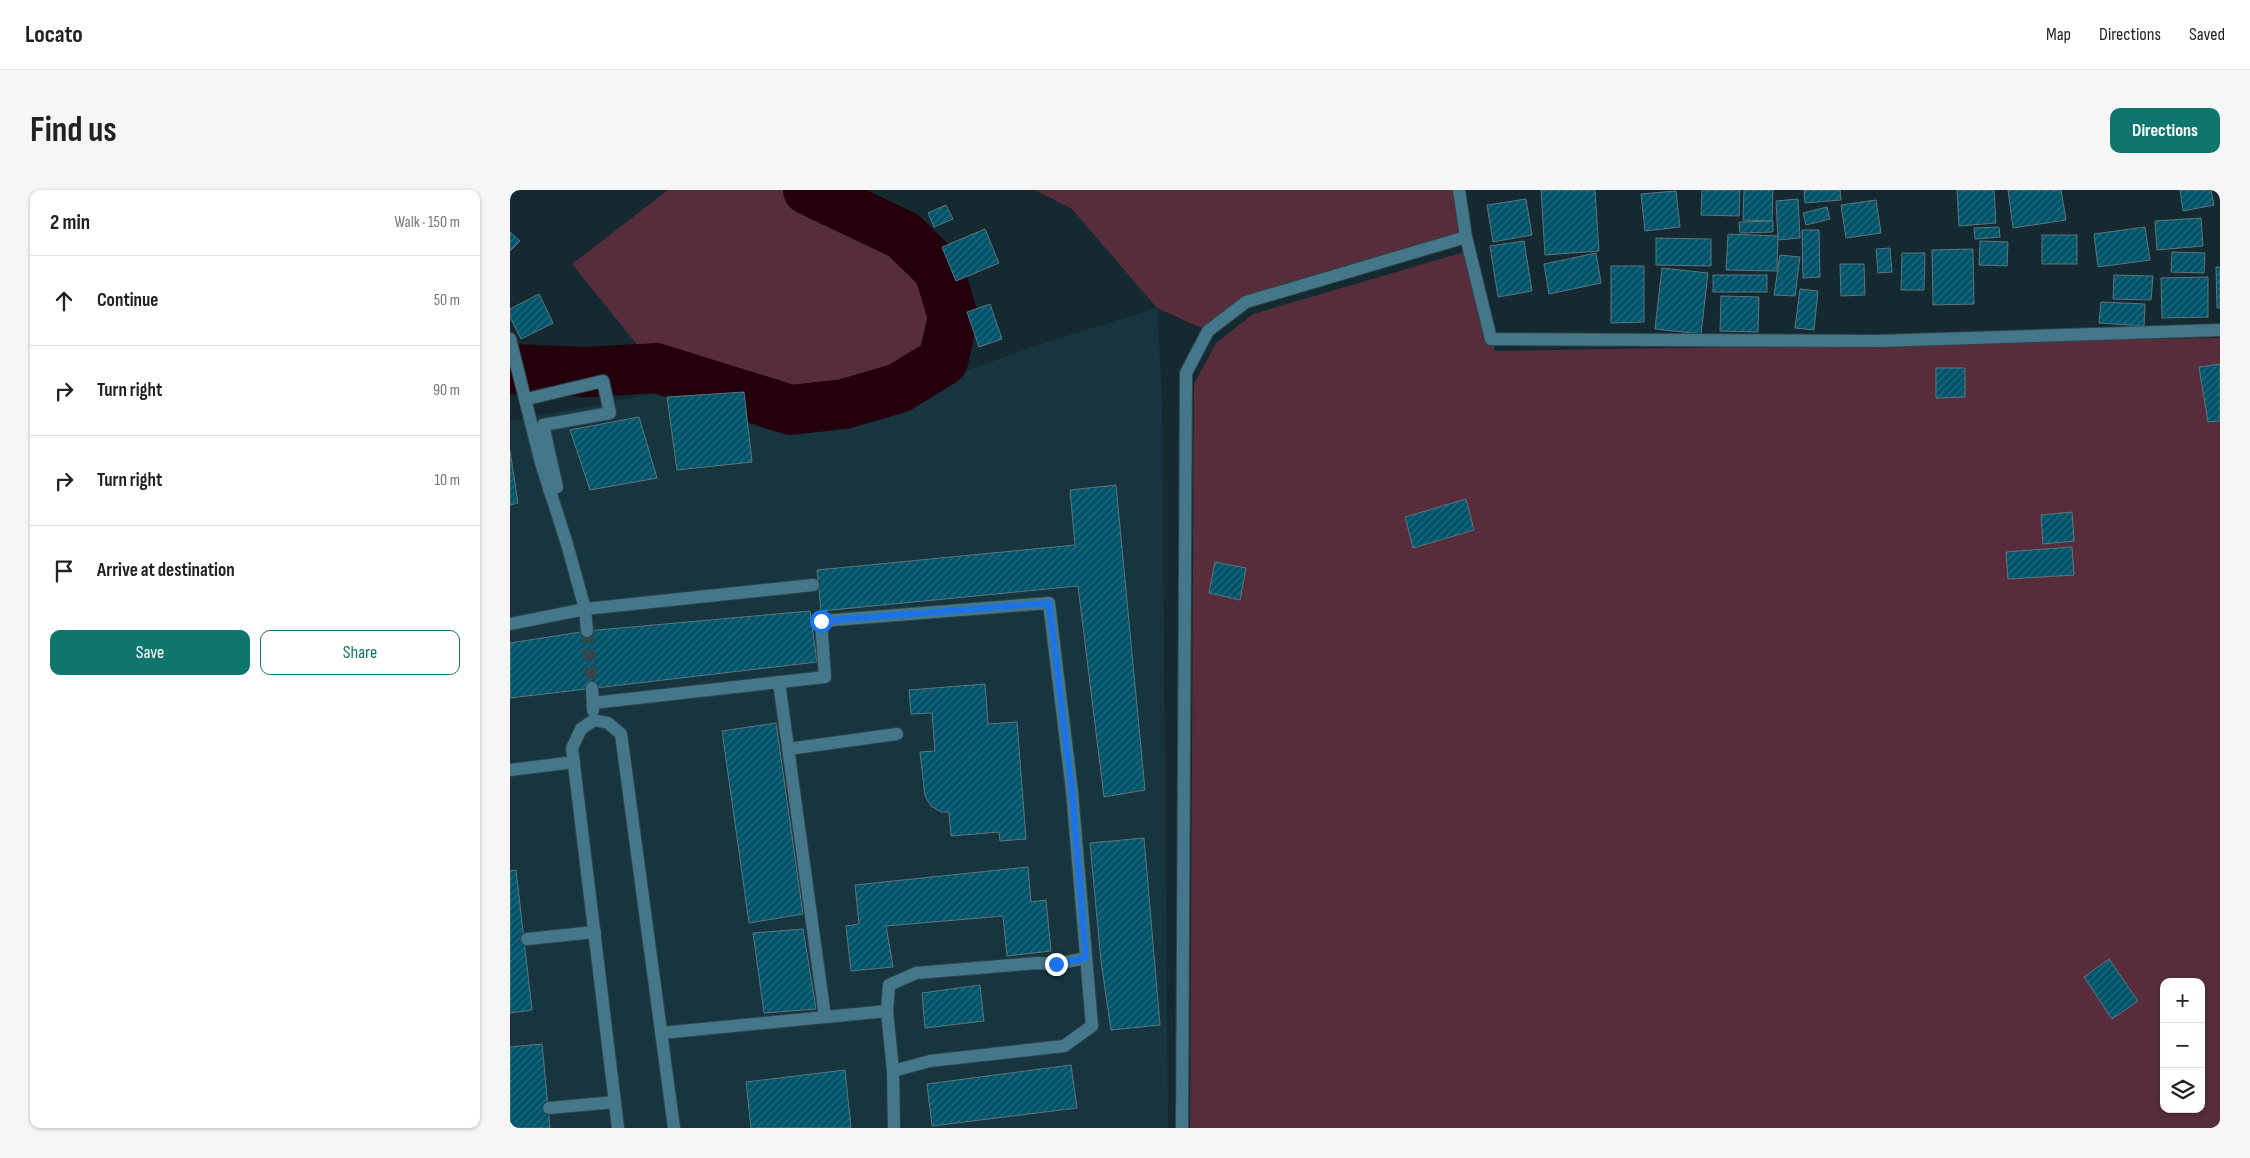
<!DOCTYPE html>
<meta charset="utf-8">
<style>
:root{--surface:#fff;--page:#f6f6f6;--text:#222;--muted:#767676;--line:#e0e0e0;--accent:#0f766e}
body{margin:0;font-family:"Sofia Sans Condensed",sans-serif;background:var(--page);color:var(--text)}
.controls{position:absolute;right:15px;bottom:15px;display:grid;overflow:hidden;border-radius:10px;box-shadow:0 1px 4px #0004}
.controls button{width:45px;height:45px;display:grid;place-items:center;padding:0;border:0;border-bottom:1px solid var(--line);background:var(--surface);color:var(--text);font:25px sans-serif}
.stop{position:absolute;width:15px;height:15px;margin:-11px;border:4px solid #1a73e8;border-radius:50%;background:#fff}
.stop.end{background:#1a73e8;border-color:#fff;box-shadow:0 1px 5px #0008}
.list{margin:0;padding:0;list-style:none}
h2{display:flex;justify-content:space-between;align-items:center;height:65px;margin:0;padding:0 20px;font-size:21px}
h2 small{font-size:16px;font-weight:400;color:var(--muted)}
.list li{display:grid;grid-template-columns:32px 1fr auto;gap:15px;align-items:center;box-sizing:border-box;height:90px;padding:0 20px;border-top:1px solid var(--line)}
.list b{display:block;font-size:19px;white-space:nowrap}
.list em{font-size:16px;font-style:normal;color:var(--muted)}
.actions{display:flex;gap:10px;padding:15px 20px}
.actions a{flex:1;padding:11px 0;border:1px solid var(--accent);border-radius:10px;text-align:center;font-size:18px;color:var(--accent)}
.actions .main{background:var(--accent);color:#fff}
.icon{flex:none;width:28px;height:28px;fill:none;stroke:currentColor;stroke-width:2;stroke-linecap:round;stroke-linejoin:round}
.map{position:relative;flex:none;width:1710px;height:938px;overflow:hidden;border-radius:10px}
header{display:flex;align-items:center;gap:30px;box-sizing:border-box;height:70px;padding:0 25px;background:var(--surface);border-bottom:1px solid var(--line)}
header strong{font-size:24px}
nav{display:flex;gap:28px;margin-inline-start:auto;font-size:18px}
.intro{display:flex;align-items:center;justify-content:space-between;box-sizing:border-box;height:120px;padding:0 30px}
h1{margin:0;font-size:35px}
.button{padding:12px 22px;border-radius:10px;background:var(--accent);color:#fff;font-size:18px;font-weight:700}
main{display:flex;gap:30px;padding:0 30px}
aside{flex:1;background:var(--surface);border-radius:10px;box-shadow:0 1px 4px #0004}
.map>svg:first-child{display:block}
</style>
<header>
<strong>Locato</strong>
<nav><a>Map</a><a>Directions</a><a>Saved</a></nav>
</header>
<div class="intro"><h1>Find us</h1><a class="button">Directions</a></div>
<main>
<aside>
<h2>2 min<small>Walk · 150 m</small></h2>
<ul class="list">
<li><svg class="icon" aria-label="ahead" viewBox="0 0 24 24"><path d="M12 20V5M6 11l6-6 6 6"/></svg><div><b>Continue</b></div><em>50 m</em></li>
<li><svg class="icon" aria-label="right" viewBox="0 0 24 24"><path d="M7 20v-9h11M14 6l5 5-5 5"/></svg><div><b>Turn right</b></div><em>90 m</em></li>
<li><svg class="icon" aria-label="right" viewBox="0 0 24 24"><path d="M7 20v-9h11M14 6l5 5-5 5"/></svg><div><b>Turn right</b></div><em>10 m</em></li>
<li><svg class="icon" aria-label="arrive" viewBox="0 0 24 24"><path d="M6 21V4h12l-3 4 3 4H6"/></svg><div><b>Arrive at destination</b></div></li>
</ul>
<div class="actions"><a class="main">Save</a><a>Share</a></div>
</aside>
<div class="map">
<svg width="1710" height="938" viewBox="0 0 1710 938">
<defs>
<pattern id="water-rules" width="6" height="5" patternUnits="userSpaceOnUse" patternTransform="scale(1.25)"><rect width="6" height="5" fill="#23000c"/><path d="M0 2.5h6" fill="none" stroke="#422530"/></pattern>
<pattern id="building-hatch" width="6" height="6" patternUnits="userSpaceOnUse" patternTransform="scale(1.25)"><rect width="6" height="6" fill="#005369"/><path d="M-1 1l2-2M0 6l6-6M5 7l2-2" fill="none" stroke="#256c7f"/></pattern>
</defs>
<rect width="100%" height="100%" fill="#142930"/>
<!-- built -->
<path fill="#17353f" d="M647,118L652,209L658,938H0V231L164,200L312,232L537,152Z"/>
<!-- grass -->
<g fill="#572d3b" fill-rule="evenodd">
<path d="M158,0H298L393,45L429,80L443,127L433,171L389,198L334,214L281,220L146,178L62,74Z"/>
<path d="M525,0H949L956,47L736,112L698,141L647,118L562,19Z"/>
<path d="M961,60L985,161L1710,148V938H680L684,194L706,153L743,124ZM1654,792H1691V919H1654Z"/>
</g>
<!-- water -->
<path fill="url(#water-rules)" d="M51,165L103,181L50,188L0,205V167Z"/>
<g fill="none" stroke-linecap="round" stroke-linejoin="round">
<!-- river -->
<path stroke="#23000c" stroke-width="50" d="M0,179L77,182L146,178L281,220L334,214L389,198L433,171L443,127L429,80L393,45L298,0"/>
</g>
<!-- building -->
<g fill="url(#building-hatch)" stroke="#5e757e">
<path d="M1031,0H1085L1089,61L1035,65Z"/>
<path d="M1192,0H1230L1229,26L1191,25Z"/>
<path d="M1234,0H1263L1262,31L1233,30Z"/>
<path d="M1294,0H1330L1331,10L1295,13Z"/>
<path d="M1447,0H1484L1486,33L1449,36Z"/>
<path d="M1498,0H1551L1556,30L1503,38Z"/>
<path d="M1670,0H1701L1704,15L1673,21Z"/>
<path d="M1166,1L1170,37L1135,41L1131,4Z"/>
<path d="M1016,9L1022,45L983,52L977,15Z"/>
<path d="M1288,9L1290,48L1268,50L1266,11Z"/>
<path d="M1366,10L1371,43L1336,48L1331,15Z"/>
<path d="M436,15L443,29L424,37L418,23Z"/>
<path d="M1317,17L1320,29L1296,35L1293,23Z"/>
<path d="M1691,28L1693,56L1647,60L1645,31Z"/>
<path d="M1263,31V42L1230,43L1229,32Z"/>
<path d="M1489,37L1490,47L1465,49L1464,38Z"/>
<path d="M1635,37L1640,70L1588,77L1584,44Z"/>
<path d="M475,39L489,73L446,91L432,57Z"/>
<path d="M1292,40H1309L1310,87L1293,88Z"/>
<path d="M0,42L10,51L0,61Z"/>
<path d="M1218,44L1268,46L1267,81L1216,80Z"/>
<rect x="1532" y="45" width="35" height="29"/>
<path d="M1146,48L1201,49V76L1146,75Z"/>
<path d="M1014,51L1022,101L988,107L980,56Z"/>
<path d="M1470,51L1498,52L1497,76L1469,75Z"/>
<path d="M1380,58L1382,82L1368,83L1366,59Z"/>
<path d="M1463,59L1464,114L1423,115L1422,60Z"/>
<path d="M1662,62L1695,63L1694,83L1661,82Z"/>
<path d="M1086,63L1091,93L1039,104L1034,74Z"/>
<path d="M1392,63H1415L1414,100H1391Z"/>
<path d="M1270,65L1290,67L1285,106L1264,105Z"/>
<path d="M1330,74H1354L1355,105L1331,106Z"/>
<path d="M1101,76H1134V132L1101,133Z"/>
<path d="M1706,77H1710V118H1707Z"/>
<path d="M1152,78L1198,83L1191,144L1145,139Z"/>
<rect x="1203" y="85" width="54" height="17"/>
<path d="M1604,85L1643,86L1641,110L1603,109Z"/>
<path d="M1698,87V127L1652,128L1651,88Z"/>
<path d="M1290,99L1308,101L1304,140L1285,138Z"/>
<path d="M29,104L43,133L11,149L0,127V119Z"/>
<path d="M1211,106L1249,107L1248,142L1210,141Z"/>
<path d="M1591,112L1635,114L1634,136L1589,133Z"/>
<path d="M480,114L492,149L469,157L457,122Z"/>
<path d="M1710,174V231L1698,232L1689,177Z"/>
<path d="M1426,178H1455V207L1426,208Z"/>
<path d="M234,202L242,272L167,280L157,207Z"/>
<path d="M129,227L147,288L80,300L60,240Z"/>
<path d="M0,261L8,313L0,315Z"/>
<path d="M606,295L635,600L594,607L568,396L311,421L307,380L565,355L560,300Z"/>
<path d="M956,309L964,340L903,358L895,327Z"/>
<path d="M1562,322L1564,351L1533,354L1531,325Z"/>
<path d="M1562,357L1564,385L1498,389L1496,362Z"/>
<path d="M705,372L736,378L730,410L699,403Z"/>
<path d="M300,421L307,472L0,508V453L77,441Z"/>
<path d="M475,494L478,534L507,532L516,649L490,651L489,642L441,646L439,622H431L421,616L415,606L410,562L425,561L422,523L401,524L399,500Z"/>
<path d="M266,533L293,724L239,733L212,541Z"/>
<path d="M634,648L650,835L601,840L591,771L580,653Z"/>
<path d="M518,677L521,712L536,710L541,761L497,766L493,726L376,736L383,777L341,781L336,736L349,734L345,695Z"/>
<path d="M6,680L22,820L0,823V681Z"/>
<path d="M293,739L306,819L254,823L243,743Z"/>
<path d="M1599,769L1628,811L1602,829L1574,787Z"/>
<path d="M470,795L474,831L415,838L412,803Z"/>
<path d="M32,854L40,938H0V857Z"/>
<path d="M561,875L567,918L422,936L417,894Z"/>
<path d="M335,880L341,938H241L236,892Z"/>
</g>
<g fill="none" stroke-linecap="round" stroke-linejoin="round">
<!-- minor-tunnel -->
<path stroke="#32464d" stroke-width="12" stroke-dasharray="12 6" stroke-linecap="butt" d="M77,441L82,498"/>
<defs>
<g id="minor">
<path d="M949,0L956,47L981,149L1368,151L1710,140"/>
<path d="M0,149L31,273L57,354L75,419L77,441"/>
<path d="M17,209L93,191L100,223L33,235L47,297L39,300"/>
<path d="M0,434L75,419L303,395"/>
<path d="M269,492L315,827"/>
<path d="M82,498L83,520"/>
<path d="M83,513L315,487L311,431L539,413L562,601L582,836L554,856L420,871L383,881"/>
<path d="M278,559L387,544"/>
<path d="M0,580L64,572"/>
<path d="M17,749L85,742"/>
<path d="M151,843L377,821"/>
<path d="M39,918L105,912"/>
<path d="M108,938L62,558L71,539L84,530L98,533L111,544L164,938"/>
<path d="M384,938L383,881L377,821L379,795L406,783L528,773L546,774L576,768"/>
<path d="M672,938L676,183L698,141L736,112L956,47"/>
</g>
</defs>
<!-- minor casing -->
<use href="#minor" stroke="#30444b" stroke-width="14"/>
<!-- minor -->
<use href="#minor" stroke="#447789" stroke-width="12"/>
</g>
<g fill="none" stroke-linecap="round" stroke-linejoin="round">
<!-- route -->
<path stroke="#1a73e8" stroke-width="6" d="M311,431L539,413L562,601L576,768L546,774"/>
</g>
</svg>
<div class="controls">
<button>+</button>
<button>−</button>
<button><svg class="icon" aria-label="layers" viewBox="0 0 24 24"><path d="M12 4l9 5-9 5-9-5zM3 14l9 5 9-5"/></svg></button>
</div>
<div class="stop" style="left:311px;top:431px"></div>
<div class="stop end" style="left:546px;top:774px"></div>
</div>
</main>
